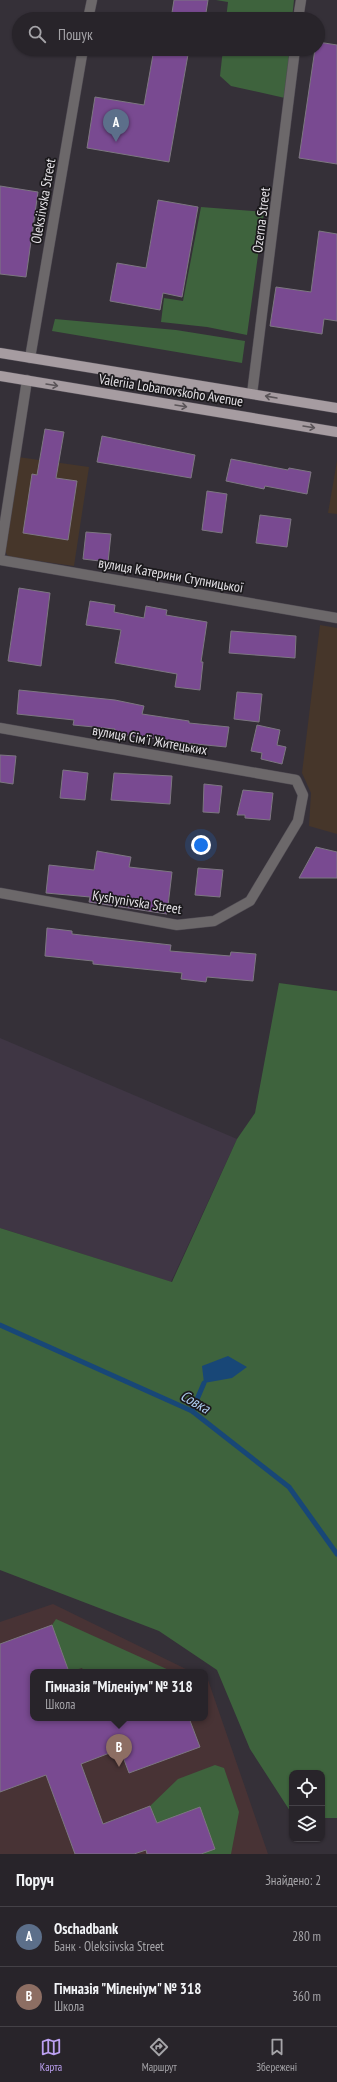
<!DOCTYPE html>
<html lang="uk">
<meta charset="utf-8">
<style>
:root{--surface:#28242a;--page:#343036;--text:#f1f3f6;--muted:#a5a4a8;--line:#444147;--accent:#bca0f2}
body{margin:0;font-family:"PT Sans Narrow",sans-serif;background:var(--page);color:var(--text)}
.controls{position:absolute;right:12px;bottom:12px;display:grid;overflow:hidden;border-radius:8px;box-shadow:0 1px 3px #0004}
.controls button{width:36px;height:36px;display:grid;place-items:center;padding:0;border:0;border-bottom:1px solid var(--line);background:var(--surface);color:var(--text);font:20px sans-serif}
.you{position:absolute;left:201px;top:845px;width:14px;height:14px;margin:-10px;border:3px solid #fff;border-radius:50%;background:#1a73e8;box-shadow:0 0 0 6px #1a73e833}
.badge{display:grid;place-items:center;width:26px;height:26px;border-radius:50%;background:var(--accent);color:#fff;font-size:13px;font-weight:700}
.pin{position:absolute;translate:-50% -33px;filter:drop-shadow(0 1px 2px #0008)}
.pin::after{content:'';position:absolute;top:21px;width:14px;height:12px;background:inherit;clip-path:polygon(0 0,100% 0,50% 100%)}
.popup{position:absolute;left:30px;top:1669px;width:178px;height:52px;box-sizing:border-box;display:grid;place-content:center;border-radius:8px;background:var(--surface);filter:drop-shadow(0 1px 3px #0005);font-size:13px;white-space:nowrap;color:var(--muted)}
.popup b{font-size:15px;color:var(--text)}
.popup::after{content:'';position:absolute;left:50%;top:100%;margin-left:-8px;border:8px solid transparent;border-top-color:var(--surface)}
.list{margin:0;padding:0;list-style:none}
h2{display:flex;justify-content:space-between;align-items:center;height:52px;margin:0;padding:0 16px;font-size:17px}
h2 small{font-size:13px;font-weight:400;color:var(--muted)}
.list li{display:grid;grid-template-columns:26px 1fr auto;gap:12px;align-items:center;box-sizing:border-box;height:60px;padding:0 16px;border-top:1px solid var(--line)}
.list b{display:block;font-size:15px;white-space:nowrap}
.list p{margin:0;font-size:13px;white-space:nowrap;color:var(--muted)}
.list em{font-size:13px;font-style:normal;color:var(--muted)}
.icon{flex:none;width:22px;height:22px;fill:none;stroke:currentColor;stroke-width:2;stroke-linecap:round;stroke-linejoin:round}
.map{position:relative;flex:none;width:337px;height:1854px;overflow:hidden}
.search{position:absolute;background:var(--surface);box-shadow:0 1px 3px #0004;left:12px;right:12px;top:12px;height:44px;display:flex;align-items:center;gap:10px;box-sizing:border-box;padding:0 14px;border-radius:22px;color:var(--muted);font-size:15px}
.sheet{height:172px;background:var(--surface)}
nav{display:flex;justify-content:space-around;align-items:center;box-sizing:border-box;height:56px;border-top:1px solid var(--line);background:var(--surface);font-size:11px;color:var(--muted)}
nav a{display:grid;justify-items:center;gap:2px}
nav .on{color:var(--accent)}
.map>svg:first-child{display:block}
</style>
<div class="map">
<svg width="337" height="1854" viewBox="0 0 337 1854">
<rect width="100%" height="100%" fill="#353038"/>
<!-- commercial -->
<g fill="#46362a">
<path d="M18,457L89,467L74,566L11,557L7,555L5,550Z"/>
<path d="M337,461V514L328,513Z"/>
<path d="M320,625L337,628V834L309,826L311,793L302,773Z"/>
</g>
<!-- built -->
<path fill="#3f3644" d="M0,1038L237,1139L171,1282L0,1228Z"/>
<!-- education -->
<path fill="#483335" d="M53,1604L192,1672H33V1718H205V1678L208,1680L268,1854H0V1622Z"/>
<!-- green -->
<g fill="#3e633d">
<path d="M216,0H294L292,19H226L228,2Z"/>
<path d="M223,49H290L285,98L231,86L220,76Z"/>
<path d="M201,207L264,212L247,335L207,327L161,322L164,298L183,301Z"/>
<path d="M55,319L176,330L245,341L242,363L52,331Z"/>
<path d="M279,983L337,991V1818H322V1773H292V1812L290,1811L250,1749L217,1670L159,1631L0,1570V1228L172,1282L237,1139L255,1113Z"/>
<path d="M56,1619L171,1671L172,1672H84L82,1668L69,1672L52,1625Z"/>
<path d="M215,1765L224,1768L239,1812L231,1854H201L215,1848L200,1808L157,1823L150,1806L178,1779Z"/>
</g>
<!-- water -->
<path fill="#184777" d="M228,1356L247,1367L232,1378L204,1383L202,1366Z"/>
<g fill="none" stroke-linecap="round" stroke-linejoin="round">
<!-- stream -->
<g stroke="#184777" stroke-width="5">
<path d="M0,1325L192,1411L289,1487L337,1554"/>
<path d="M192,1411L204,1383"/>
</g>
</g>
<!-- building -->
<g fill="#794a91" stroke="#7d7781">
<path d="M174,0H208L205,19H171Z"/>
<path d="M318,42L337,45V164L299,158L315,49H318Z"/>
<path d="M154,49H189L169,162L87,148L95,97L144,105Z"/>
<path d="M0,186L38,192L26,277L0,274Z"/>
<path d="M158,200L198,207L182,297L163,293L160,310L110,301L117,263L146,268Z"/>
<path d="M319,231L337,234V321L324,319L322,334L270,326L276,287L311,292Z"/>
<path d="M45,429L64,432L56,478L77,481L68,540L23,533L32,474L37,475Z"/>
<path d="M102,436L195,455L191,478L97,462Z"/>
<path d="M231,459L288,470L289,468L311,472L307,494L265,486L264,489L226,481Z"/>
<path d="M207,491L227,494L222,533L202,530Z"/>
<path d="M260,515L291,519L287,547L256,543Z"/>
<path d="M86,532L111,534L108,562L83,559Z"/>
<path d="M19,588L50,593L41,666L8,661Z"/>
<path d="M90,601L115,605L114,612L144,618L146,606L167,610L166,615L207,622L201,662H203L200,690L175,687L177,674L115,663L121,630L86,625Z"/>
<path d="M231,631L296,636L295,658L229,653Z"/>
<path d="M19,690L115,700L144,706L142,714L189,721V723L229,727L226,747L186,743L138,736V737L114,733L115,729L73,725L74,720L17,714Z"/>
<path d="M237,692L262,694L259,722L234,719Z"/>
<path d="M257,725L280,730L277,745L286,747L282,764L261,759L262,753L251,751Z"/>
<path d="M0,755L16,756L13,784L0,782Z"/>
<path d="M63,770L88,773L85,800L60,798Z"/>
<path d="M114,773L172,776L170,804L111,800Z"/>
<path d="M204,784L222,786L219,813L203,812Z"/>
<path d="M243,790L273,793L270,820L245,818V815H237Z"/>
<path d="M316,847L337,852V878H299Z"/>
<path d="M97,851L131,857L129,867L172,872L167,914L89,902L90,897L46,893L49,865L94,870Z"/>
<path d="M198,868L223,870L220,897L195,895Z"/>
<path d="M47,928L72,931V934L171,945L170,951L230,956L231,952L256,954L253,981L207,977L206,982L181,979L182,973L93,964V961L45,956Z"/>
<path d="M52,1625L69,1672H33V1718H189L200,1747L129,1773L120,1749L81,1764L103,1824L150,1806L157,1823L200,1807L215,1849L201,1854H147L146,1850L134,1854H75L46,1775L0,1792V1644Z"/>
</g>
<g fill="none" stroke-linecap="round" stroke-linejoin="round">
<defs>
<g id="street">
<path d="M88,19L92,0"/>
<path d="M298,19L301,0"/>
<path d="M30,358L83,49"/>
<path d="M252,394L295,49"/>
<path d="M0,554L27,380"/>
<path d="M0,560L337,618"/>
<path d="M0,728L296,780L303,795L298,821L250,901L214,921L177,925L0,893"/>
</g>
<g id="primary">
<path d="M0,353L337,408"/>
<path d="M0,376L337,432"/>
</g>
</defs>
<!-- street casing -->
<use href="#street" stroke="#514c54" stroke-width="11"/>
<!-- primary casing -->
<use href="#primary" stroke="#514c54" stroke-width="11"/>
<!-- street -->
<use href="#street" stroke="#6c686a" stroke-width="10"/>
<!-- primary -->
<use href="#primary" stroke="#a69ca1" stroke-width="10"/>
</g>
<!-- one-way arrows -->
<defs><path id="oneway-shaft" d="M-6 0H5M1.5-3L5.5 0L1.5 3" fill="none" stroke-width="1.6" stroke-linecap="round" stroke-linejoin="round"/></defs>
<g stroke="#5a5458">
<use href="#oneway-shaft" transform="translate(52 385) rotate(9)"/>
<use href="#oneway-shaft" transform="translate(271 397) rotate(-170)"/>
<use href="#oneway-shaft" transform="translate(181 406) rotate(9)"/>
<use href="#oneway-shaft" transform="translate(309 427) rotate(9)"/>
</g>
<g text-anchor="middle" stroke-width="3.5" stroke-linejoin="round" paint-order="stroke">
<!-- street labels -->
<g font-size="14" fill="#e3e0e5" stroke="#1b191c">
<text transform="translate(43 201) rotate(-80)" y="5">Oleksiivska Street</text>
<text transform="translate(261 220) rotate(-83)" y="5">Ozerna Street</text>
<text transform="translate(171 390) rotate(9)" y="5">Valeriia Lobanovskoho Avenue</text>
<text transform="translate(171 575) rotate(10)" y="5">вулиця Катерини Ступницької</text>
<text transform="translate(150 740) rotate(10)" y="5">вулиця Сімʼї Житецьких</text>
<text transform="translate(137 902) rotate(9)" y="5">Kyshynivska Street</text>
</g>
<!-- water labels -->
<g font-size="15" font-style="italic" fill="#adccf0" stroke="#1b191c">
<text transform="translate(195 1402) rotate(30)" y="5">Совка</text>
</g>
</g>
</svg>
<div class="controls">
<button><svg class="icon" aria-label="locate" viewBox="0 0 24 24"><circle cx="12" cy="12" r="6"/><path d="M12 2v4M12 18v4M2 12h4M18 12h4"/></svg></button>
<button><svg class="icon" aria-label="layers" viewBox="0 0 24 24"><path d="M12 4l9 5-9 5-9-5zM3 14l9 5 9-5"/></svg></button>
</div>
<div class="you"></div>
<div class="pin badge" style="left:116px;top:142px;background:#5c6f8a">A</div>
<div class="pin badge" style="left:119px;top:1767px;background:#8d6e63">B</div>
<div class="popup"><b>Гімназія &quot;Міленіум&quot; № 318</b>Школа</div>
<div class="search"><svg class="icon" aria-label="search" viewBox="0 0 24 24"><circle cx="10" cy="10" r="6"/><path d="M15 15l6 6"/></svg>Пошук</div>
</div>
<section class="sheet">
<h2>Поруч<small>Знайдено: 2</small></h2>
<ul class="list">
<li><span class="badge" style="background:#5c6f8a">A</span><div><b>Oschadbank</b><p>Банк · Oleksiivska Street</p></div><em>280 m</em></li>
<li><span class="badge" style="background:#8d6e63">B</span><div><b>Гімназія &quot;Міленіум&quot; № 318</b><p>Школа</p></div><em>360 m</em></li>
</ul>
</section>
<nav>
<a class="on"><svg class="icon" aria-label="map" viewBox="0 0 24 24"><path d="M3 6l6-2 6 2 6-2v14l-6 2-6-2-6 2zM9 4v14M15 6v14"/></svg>Карта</a>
<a><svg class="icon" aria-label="directions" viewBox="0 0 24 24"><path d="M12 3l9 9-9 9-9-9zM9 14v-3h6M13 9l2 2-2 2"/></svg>Маршрут</a>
<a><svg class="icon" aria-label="saved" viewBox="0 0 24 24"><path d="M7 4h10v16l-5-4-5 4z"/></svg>Збережені</a>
</nav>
